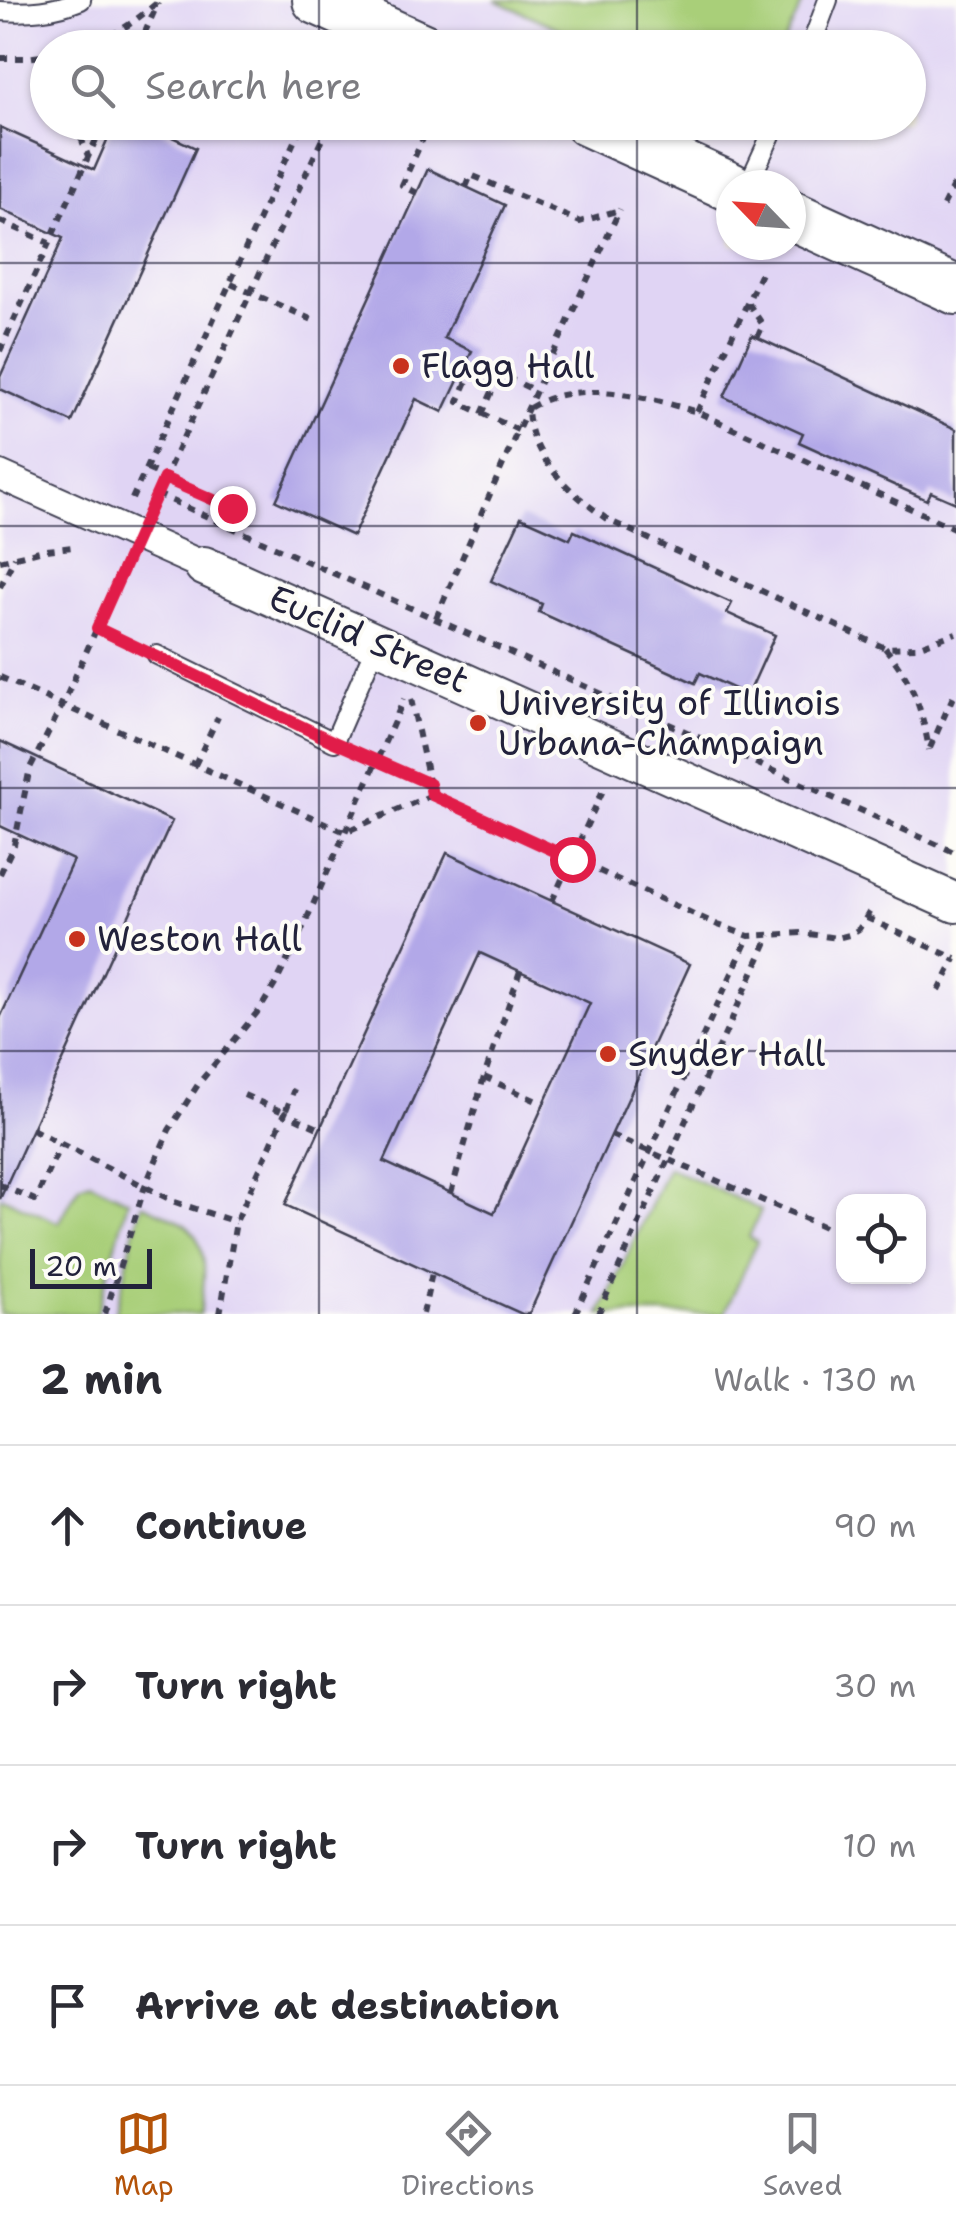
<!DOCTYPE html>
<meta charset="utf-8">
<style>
:root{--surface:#fff;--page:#f2f2f3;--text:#2b2b33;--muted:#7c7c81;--line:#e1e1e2;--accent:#b45309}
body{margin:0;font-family:"Shantell Sans",sans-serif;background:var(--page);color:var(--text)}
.controls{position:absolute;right:30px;bottom:30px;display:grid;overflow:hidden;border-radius:20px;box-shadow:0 2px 8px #0004}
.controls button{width:90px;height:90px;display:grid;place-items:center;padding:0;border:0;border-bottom:2px solid var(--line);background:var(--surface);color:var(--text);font:50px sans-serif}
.compass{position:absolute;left:716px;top:170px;width:90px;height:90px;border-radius:50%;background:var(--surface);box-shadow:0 2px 8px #0004;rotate:295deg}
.scale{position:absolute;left:30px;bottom:25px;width:122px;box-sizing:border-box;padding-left:10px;border:5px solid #22223b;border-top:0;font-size:28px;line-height:35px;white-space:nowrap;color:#22223b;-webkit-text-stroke:8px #fdfcf7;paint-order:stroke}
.stop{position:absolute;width:30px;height:30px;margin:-22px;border:8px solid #e11d48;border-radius:50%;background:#fff}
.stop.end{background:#e11d48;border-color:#fff;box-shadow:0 2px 10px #0008}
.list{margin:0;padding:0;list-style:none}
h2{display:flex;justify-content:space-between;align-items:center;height:130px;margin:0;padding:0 40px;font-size:42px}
h2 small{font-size:32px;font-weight:400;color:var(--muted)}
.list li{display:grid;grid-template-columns:65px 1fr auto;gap:30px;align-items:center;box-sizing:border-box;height:160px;padding:0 40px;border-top:2px solid var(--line)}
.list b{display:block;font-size:38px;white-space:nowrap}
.list em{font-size:32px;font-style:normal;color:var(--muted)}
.icon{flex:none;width:55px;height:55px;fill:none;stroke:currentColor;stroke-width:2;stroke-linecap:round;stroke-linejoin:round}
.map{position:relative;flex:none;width:956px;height:1314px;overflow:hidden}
.search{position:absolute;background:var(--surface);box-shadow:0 2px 8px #0004;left:30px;right:30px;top:30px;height:110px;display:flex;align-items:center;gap:25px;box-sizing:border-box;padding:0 35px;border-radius:55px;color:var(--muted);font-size:38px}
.sheet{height:770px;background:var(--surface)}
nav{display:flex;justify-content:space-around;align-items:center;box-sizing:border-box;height:140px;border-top:2px solid var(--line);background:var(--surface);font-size:28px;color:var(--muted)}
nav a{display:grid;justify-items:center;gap:5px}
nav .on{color:var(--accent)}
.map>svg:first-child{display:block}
</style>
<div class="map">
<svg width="956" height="1314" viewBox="0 0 956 1314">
<rect width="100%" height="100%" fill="#fdfcf7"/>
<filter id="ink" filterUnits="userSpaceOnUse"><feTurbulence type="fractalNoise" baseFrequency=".01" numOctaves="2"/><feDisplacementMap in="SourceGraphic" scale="20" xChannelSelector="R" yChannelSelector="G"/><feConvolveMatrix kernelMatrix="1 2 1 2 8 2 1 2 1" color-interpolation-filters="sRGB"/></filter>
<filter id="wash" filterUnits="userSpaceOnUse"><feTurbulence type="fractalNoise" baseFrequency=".0048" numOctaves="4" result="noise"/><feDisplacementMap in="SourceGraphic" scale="40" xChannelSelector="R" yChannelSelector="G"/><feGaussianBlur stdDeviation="2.25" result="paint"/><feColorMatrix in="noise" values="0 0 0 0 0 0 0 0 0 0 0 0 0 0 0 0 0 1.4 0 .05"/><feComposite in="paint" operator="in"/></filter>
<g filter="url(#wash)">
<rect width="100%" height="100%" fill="#f1edd7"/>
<!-- built -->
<path fill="#e0d4f4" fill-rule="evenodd" d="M0,0H956V1314H0ZM48,48H908V122H48ZM731,185H791V245H731ZM844,1202H918V1276H844Z"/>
<!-- green -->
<g fill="#a9cf79" stroke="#66785a" stroke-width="2.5">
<path d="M495,0H804L782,47H600Z"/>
<path d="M668,1167L761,1210L749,1237L757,1242L724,1314H600Z"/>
<path d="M90,1182L128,1200L97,1314H0V1196L59,1223L79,1186Z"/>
<path d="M142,1204C156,1211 173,1216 185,1225C212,1245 204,1285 200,1314H114C126,1278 130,1240 142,1204Z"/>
</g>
<g id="blocks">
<!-- building -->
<g fill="#b2a8e8" fill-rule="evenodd">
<path d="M115,122H140L196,148L72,422L0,389V377L63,238L0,209V127L94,170Z"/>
<path d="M428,169L505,205L444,338L472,351L443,412L416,399L353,536L276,501Z"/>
<path d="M752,335L956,429V503L931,492L927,500L799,442L803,433L724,397Z"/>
<path d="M521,517L570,539L574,531L732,603L727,613L775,635L748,695L700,673L695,683L539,612L542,604L491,581Z"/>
<path d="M0,741L172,821L0,1199V1018L73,860L0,826Z"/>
<path d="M447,853L690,964L529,1314H522L285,1205ZM480,953L590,1003L494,1213L384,1162Z"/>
</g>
</g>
</g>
<g filter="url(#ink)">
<use href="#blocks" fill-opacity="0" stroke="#414052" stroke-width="2.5"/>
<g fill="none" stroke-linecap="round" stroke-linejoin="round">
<defs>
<g id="service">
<path d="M0,11C29,13 54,11 81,0"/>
<path d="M810,48L828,0"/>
<path d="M748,185L777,122"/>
<path d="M157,655L334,742L377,643"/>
</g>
<path id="pedestrian" d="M0,475L204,566"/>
<path id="minor" d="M204,566L956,903"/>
<g id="tertiary">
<path d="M317,0L423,48"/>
<path d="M588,122L731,187"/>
<path d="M791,215L956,290"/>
</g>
</defs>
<!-- service casing -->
<use href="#service" stroke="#414052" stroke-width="22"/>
<!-- pedestrian casing -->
<use href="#pedestrian" stroke="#414052" stroke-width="32"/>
<!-- minor casing -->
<use href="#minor" stroke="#414052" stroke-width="42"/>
<!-- tertiary casing -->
<use href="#tertiary" stroke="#414052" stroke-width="52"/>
<!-- path -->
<g stroke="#414052" stroke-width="6" stroke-dasharray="8 8" stroke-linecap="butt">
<path d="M81,48C114,37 133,23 159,1"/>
<path d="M138,48L158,3"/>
<path d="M0,58H27L48,55"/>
<path d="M75,122L88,156"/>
<path d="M466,187L471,175L580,222L619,210"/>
<path d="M417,193L402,185L430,123"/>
<path d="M943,206L956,180"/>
<path d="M0,221L49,243"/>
<path d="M231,284L315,321"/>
<path d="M748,303L763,325L757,338"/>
<path d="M0,351L104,122"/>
<path d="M697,412L761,273"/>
<path d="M482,414L500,374"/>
<path d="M518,430L458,402L475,363L536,391"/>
<path d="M147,469L232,508"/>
<path d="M157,494L956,853"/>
<path d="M156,496L330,122"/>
<path d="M132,499L303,122"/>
<path d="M956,529L697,412C646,397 576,377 528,409C530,459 571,493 608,520L885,648L917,647L956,633"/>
<path d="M0,561L39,551L72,547"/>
<path d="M0,587L15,557"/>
<path d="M436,618L518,430L620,209"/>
<path d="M97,628L132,644"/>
<path d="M885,648C912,681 922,707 929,750"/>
<path d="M0,677L345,832L432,795L718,925L749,936L802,933L837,938L849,935L859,929L873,906"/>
<path d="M411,699L432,795"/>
<path d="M930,748L956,690"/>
<path d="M358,752L429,783"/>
<path d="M195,765L218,717"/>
<path d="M0,874L14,845L30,768L62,706L124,567"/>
<path d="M552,901L605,786"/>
<path d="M867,918L956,959"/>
<path d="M520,971L484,1077L543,1104"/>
<path d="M939,991L955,959"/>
<path d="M244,1095L285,1113L294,1089"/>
<path d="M32,1129L175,1202L236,1222"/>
<path d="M611,1135L827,1228"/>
<path d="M0,1185L35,1200L61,1144"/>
<path d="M451,1193L484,1077"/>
<path d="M105,1314L145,1186L169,1130L199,1083L260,1009L276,983L297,941L404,699"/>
<path d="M220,1314L236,1222L285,1113L320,1129"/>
<path d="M423,1314L432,1273"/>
<path d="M575,1314L749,936"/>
<path d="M598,1314L770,935"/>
</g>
<!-- service -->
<use href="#service" stroke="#fff" stroke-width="18"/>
<!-- pedestrian -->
<use href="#pedestrian" stroke="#fff" stroke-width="28"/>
<!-- minor -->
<use href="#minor" stroke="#fff" stroke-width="38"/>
<!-- tertiary -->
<use href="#tertiary" stroke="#fff" stroke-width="48"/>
</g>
</g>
<g fill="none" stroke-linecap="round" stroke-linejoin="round" filter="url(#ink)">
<!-- route -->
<path stroke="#e11d48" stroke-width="12" d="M232,508L164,478L97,628L334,742L430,784L432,795L572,859"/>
</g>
<!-- grid -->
<path fill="none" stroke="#22223b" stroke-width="2.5" stroke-opacity="0.55" d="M319,0V48M637,0V48M319,122V1314M637,122V1314M0,263H956M0,526H956M0,788H956M0,1051H956"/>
<!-- markers -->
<g fill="#c8321e" stroke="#fdfcf7" stroke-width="4">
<circle cx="401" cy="366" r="10"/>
<circle cx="478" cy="723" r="10"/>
<circle cx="77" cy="939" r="10"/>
<circle cx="608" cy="1054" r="10"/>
</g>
<g text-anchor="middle" stroke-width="8" stroke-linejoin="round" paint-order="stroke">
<!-- poi labels -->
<g font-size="35" fill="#22223b" stroke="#fdfcf7" text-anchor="start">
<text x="421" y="378">Flagg Hall</text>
<text x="498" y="715">University of Illinois<tspan x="498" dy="40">Urbana-Champaign</tspan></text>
<text x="97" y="951">Weston Hall</text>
<text x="628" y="1066">Snyder Hall</text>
</g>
<!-- street labels -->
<g font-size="35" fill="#22223b" stroke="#fdfcf7">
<text transform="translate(369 639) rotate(24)" y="12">Euclid Street</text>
</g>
</g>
</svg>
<div class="controls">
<button><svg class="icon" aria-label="locate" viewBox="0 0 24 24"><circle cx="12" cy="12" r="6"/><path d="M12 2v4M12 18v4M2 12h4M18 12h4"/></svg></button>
</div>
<svg class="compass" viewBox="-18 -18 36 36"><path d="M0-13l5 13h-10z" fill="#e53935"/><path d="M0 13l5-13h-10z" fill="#7c7c81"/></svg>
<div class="scale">20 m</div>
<div class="stop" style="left:572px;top:859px"></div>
<div class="stop end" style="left:232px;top:508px"></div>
<div class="search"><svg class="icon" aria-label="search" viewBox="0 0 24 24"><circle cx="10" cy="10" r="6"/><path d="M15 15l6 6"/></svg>Search here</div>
</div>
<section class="sheet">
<h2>2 min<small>Walk · 130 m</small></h2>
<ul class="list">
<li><svg class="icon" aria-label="ahead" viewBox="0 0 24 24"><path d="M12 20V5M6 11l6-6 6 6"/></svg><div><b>Continue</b></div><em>90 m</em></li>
<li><svg class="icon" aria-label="right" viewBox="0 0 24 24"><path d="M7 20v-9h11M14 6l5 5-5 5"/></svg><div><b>Turn right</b></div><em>30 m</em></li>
<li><svg class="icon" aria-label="right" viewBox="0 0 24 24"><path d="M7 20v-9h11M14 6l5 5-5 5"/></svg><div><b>Turn right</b></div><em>10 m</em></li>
<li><svg class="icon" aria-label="arrive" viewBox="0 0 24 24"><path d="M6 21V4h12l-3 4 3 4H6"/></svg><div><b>Arrive at destination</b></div></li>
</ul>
</section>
<nav>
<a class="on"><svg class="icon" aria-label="map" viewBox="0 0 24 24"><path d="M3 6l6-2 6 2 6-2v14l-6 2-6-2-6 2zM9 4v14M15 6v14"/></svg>Map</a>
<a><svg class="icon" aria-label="directions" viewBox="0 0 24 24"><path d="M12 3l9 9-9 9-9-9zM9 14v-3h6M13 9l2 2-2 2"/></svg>Directions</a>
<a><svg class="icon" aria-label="saved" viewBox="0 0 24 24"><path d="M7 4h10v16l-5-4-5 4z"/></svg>Saved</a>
</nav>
